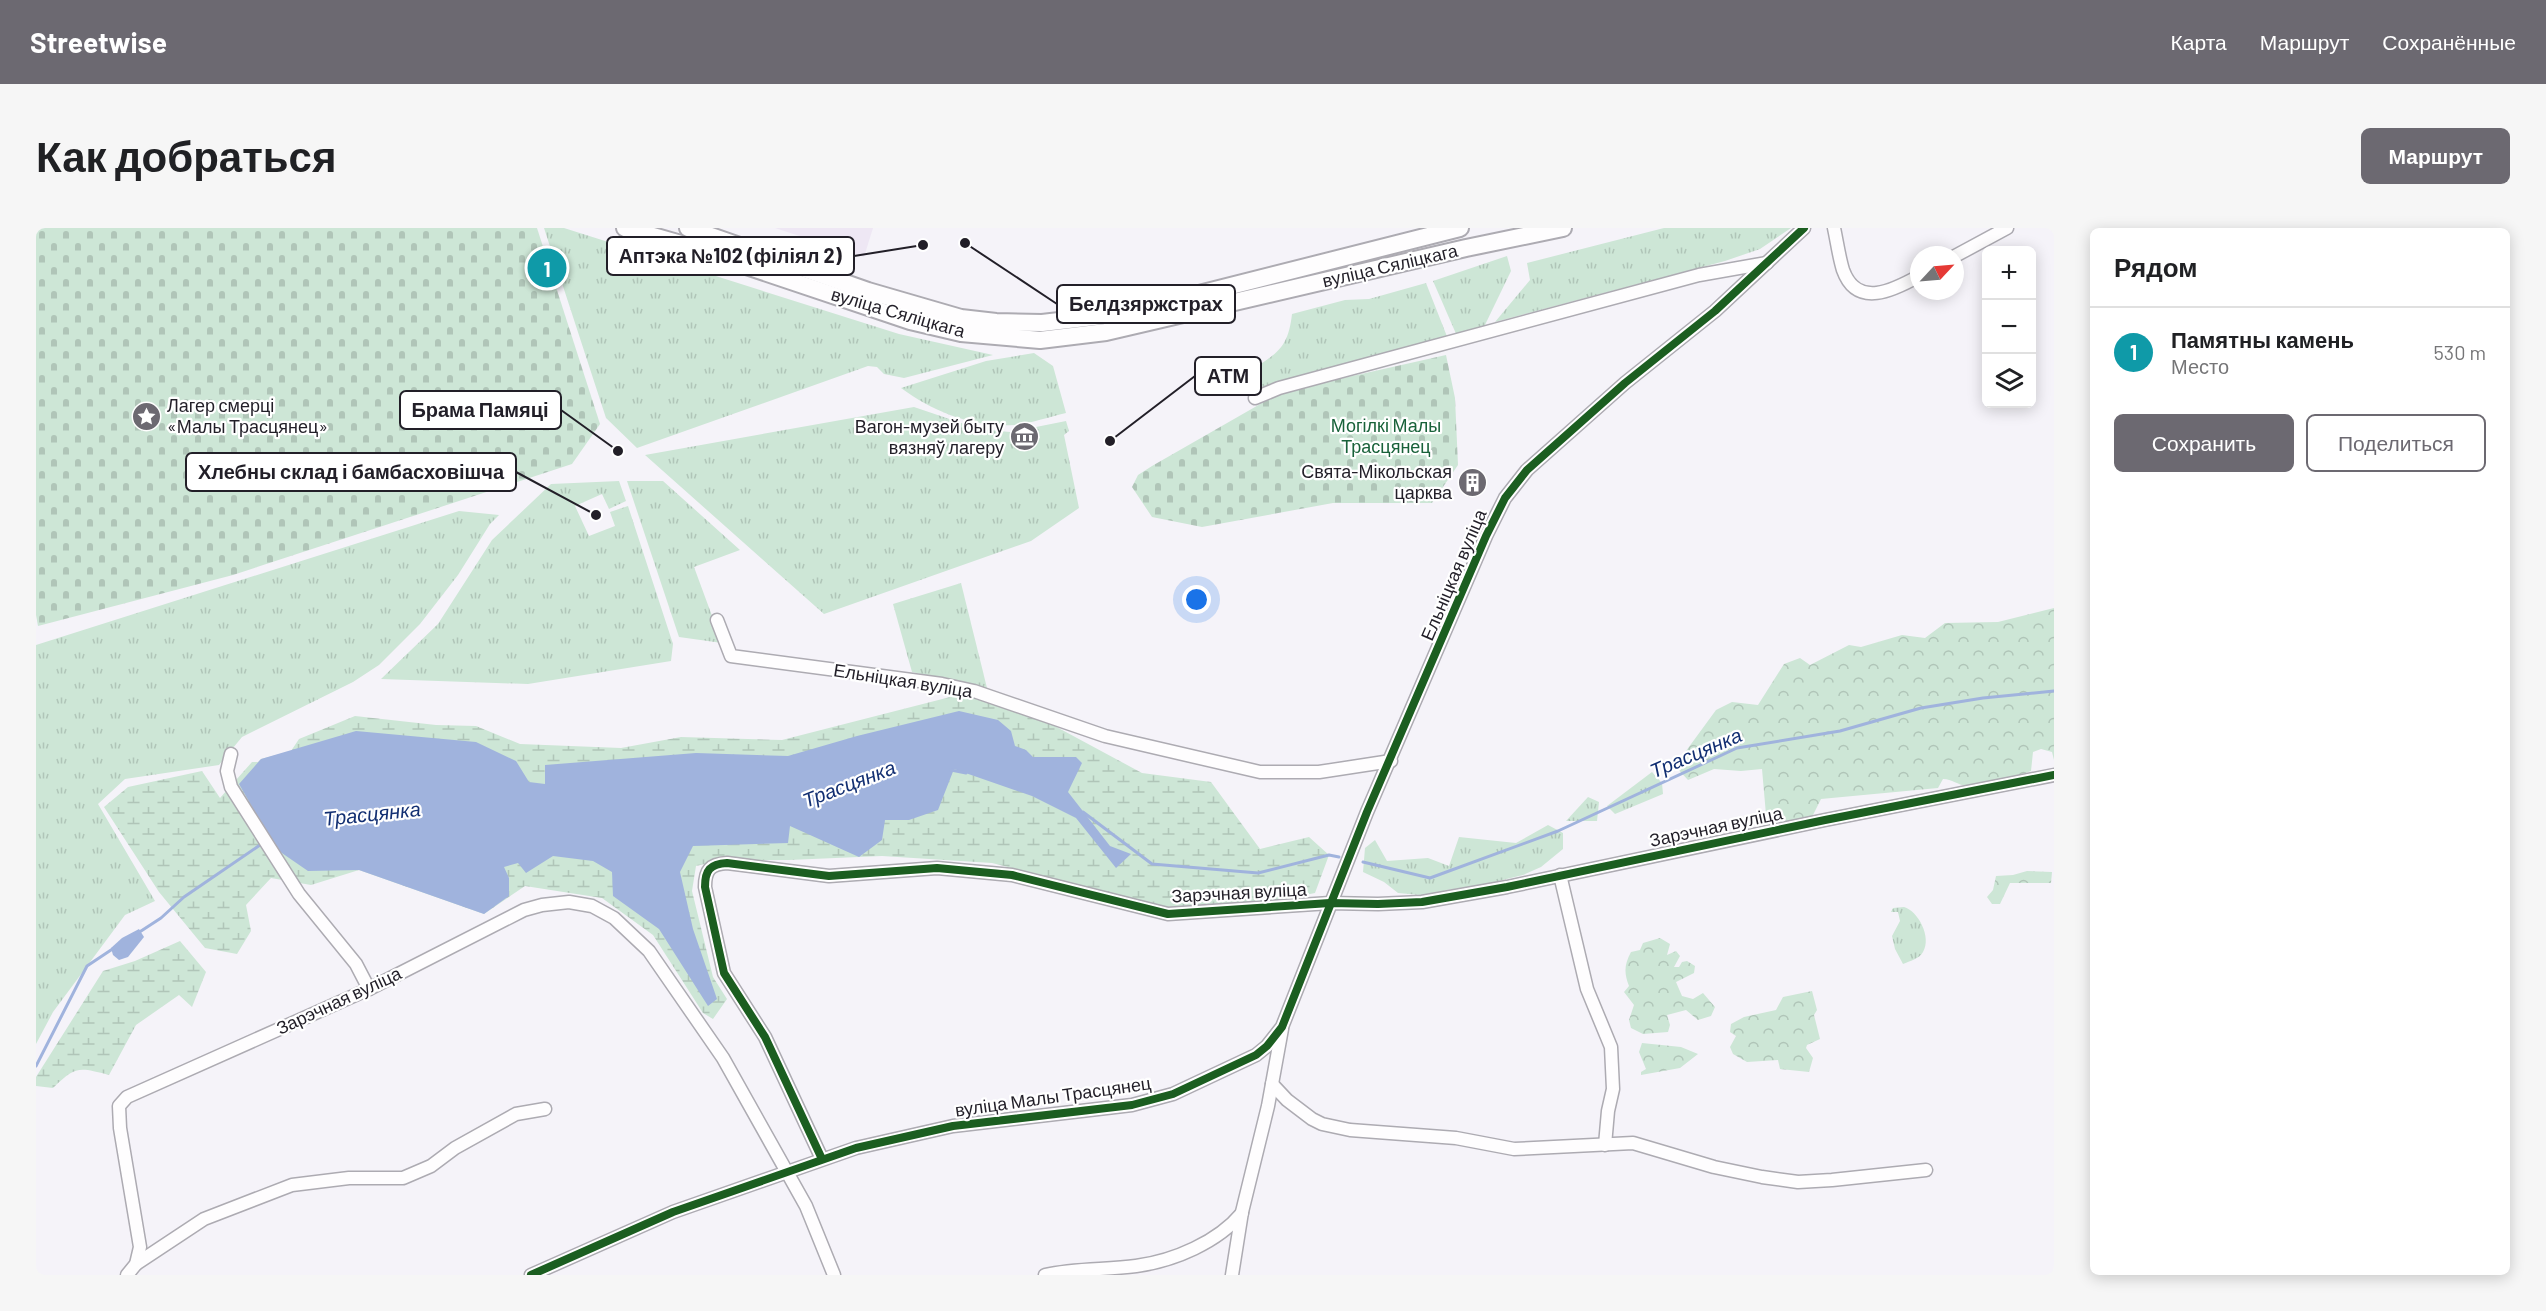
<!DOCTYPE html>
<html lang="ru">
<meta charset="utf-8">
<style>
:root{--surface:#fff;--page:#f6f6f6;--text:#202124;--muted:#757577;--line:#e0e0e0;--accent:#6c6971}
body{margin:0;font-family:Barlow,sans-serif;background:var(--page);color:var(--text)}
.controls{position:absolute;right:18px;top:18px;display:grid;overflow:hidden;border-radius:9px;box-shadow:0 3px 15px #0003}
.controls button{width:54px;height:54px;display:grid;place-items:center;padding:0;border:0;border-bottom:2px solid var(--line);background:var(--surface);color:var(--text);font:30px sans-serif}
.compass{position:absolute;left:1874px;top:18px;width:54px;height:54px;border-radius:50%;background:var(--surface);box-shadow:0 3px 15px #0003;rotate:64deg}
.you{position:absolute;left:1161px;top:372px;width:21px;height:21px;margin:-15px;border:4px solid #fff;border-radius:50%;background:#1a73e8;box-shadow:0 0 0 9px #1a73e833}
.badge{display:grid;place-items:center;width:39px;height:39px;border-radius:50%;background:var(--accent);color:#fff;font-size:20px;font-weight:700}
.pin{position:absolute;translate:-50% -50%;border:3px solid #fff;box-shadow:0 2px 6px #0006}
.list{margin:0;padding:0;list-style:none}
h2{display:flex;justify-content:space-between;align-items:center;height:78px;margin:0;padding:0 24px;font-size:26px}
h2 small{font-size:20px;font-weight:400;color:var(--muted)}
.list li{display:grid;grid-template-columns:39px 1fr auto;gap:18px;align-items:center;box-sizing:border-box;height:90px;padding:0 24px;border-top:2px solid var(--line)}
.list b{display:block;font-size:22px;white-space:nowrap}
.list p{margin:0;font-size:20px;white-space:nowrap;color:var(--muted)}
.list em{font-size:20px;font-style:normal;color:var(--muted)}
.actions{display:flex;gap:12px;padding:18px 24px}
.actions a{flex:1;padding:14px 0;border:2px solid var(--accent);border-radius:9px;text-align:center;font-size:21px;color:var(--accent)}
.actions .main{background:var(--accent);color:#fff}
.icon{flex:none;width:33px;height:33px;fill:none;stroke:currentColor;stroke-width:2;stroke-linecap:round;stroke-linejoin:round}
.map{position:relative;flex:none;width:2018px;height:1047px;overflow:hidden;border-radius:9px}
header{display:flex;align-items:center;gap:36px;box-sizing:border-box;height:84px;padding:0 30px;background:var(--accent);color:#fff}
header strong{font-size:28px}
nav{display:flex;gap:33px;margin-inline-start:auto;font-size:21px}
.intro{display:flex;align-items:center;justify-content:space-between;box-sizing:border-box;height:144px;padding:0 36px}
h1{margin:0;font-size:42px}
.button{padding:15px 27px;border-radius:9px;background:var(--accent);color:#fff;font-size:21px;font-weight:700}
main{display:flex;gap:36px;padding:0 36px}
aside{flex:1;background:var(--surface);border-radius:9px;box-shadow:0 3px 15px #0003}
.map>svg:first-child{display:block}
</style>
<header>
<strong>Streetwise</strong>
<nav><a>Карта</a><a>Маршрут</a><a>Сохранённые</a></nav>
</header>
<div class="intro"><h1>Как добраться</h1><a class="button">Маршрут</a></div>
<main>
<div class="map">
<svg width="2018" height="1047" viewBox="0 0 2018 1047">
<defs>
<pattern id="grass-tufts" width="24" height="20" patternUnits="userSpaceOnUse" patternTransform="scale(1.5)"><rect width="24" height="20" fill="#cde6d6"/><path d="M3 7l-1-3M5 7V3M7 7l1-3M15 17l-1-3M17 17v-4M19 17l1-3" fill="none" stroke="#b0c5b8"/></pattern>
<pattern id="forest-crowns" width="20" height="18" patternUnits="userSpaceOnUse" patternTransform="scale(1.5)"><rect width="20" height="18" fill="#cde6d6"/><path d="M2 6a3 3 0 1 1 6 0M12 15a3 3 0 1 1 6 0" fill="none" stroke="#b0c5b8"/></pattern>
<pattern id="wetland-marsh" width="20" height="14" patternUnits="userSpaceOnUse" patternTransform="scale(1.5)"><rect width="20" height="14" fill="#cde6d6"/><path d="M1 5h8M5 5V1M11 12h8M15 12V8" fill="none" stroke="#b0c5b8"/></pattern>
<pattern id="cemetery-stones" width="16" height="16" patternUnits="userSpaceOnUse" patternTransform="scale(1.5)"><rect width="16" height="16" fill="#cde6d6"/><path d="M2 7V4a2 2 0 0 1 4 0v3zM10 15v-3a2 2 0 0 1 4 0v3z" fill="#b0c5b8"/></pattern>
</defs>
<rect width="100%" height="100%" fill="#f5f3f9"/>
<!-- commercial -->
<path fill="#eee7f4" d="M739,0H837L828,29Z"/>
<!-- grass -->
<g fill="url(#grass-tufts)">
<path d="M508,0H528L863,106L957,127L868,150L848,146L841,139L832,138L601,220L570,190Z"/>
<path d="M1628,0H1755L1724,21L1689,33L1459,94L1494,52L1491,35Z"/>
<path d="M1471,28L1475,43L1447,101L1421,108L1397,53Z"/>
<path d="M1390,55L1412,111L1217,162L1213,144C1241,125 1252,121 1256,86L1309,72L1333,71Z"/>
<path d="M998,125L1017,138L1030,185C1013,189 996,195 979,197C937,200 898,184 865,160L950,133Z"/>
<path d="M878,179L943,201L974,204L978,216L1004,210L1000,199L1030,193L1033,203L1028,207L1043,280L995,313L788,386L609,227Z"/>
<path d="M583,253L590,273L573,281L566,266L539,278L553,308L579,298L574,284L592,278L637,416L635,433L492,456L345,451L402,396L456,312L515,256Z"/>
<path d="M591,253H627L704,322L658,339L686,415L643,409Z"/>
<path d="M423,283L463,287L454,296L422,347L384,396L343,437L317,454L206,509L183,537L89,551L62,576L119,673L89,687L17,784L0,816V417Z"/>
<path d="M925,355L951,460L876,444L857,376Z"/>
<path d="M1616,544L1626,555L1627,566L1579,586L1571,578Z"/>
<path d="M1552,569L1563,574L1561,593H1530Z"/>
<path d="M1512,597L1527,605V621L1505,639L1487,647L1442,658L1410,662L1395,668L1362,665L1348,654L1327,644L1329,620L1339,612L1351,633L1392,630L1413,638L1423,609L1480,615Z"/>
<path d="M1868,679C1882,683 1896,709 1887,724C1883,731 1874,733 1867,736L1859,721L1856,708L1864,693L1862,684H1855L1857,680Z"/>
</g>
<!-- forest -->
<g fill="url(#forest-crowns)">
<path d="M2018,380V532L2016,524L2005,521L1997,524L1995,543C1977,550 1949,559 1930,558C1922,557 1916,551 1907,551L1902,560L1785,571L1775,591L1731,598L1726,541L1705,543L1678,541L1652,552L1639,538L1680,482L1696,474L1722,477L1748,436L1764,430L1774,437L1813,417L1825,419L1866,407L1889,410L1909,395L1962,394Z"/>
<path d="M1991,643L2016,644L2015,655H1974L1964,676H1956L1951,669L1957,662L1960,648L1977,647Z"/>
<path d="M1624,710L1634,716L1631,727L1640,723L1644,728L1638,739H1643L1646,734L1651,733L1659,738L1658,745L1640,754L1646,768L1657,771L1667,765L1679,779L1675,788L1662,792L1650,782L1631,787L1634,797L1632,804L1607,806L1595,800L1593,792L1598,777L1588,764L1593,758C1588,745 1588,737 1595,724L1604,722L1607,715Z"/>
<path d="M1776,763L1781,782L1778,787L1784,811L1771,817L1770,820L1777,830L1773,844L1744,841L1742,832L1711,834L1697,826L1694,819L1700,808L1694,804L1695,796L1708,789L1740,782L1747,769Z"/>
<path d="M1606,815L1645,819L1662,826L1644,840L1605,847V844L1610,841L1603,824Z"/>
</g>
<!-- wetland -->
<g fill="url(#wetland-marsh)">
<path d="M922,467L989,482L1106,545L1175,554L1224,621L1273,609L1293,627L1279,665L1229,675L1133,680L956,635L846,628L753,632H686L660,638L656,663L677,749L691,771L677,791L667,785L617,707L566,670L489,658L448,686L323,642L275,657L235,650L210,677L215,703L201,726L169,720L123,664L68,579L92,559L166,543L184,570L216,534H222L225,531L255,523L263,511L319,488L400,497L440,498L484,516L585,520L645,509L746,512Z"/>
<path d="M144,713L170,744L156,779L143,767L100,797L73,847C42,839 40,838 17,860L0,858V849L67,743L99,733Z"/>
</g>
<!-- cemetery -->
<g fill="url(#cemetery-stones)">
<path d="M0,0H501L564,196L536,236L197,347L2,398L0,387Z"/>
<path d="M1410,127L1419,170L1422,237L1396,275H1297L1166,299L1116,289L1096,259L1102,247L1116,238L1245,164Z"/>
</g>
<!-- water -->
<g fill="#a0b3dd">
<path d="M923,483L962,492L975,503L979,518L990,522L997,529H1040L1046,535L1032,564L1074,618L1095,626L1080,640L1040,590L996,568L918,541L902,582L873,592H849L846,612L823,629L754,598L752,615L657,618L644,644L657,701L681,771L672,778L623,701L577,668L576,644L557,633L517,628L490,645L482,635L468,639L473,650V668L448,686L323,642L272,643L240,621L203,556L225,531L320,503L440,514L480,533L493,554L509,556V537L660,525L752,528L821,508Z"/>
<path d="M103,701L108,709L92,729L83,732L77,727L75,720L86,710Z"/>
</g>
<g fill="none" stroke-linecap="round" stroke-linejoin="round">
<!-- stream -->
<g stroke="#a0b3dd" stroke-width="3">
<path d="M915,542L930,545"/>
<path d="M1047,584L1116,636L1222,645L1293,627L1303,629"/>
<path d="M1327,634L1394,650L1522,603L1701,520L1804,503L1885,480L1947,470L2018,463"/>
<path d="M102,705L125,690L148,669L224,617"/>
<path d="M0,838L51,738L78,720"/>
</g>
<defs>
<g id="minor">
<path d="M1798,0C1801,14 1803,29 1807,42C1821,81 1858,62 1883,48"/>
<path d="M1919,28L1971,0"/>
<path d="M1219,170L1243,160L1663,47L1731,35"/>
<path d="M681,392L695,428L906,456L938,463L1069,508L1224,544H1283L1355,533"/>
<path d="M195,526L191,543L195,559L263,666L320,736L333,761"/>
<path d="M1524,647L1551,761L1575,819L1577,861L1572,883L1569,917"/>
<path d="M1236,856L1251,872L1276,891L1286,896L1314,902L1420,910L1478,921L1597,915L1678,939L1726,949L1762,954L1796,952L1890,942"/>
<path d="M786,931L729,809L688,745L669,659C669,642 674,636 691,635L793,648L901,640L976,647L1132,686L1294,675L1342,676L1386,674L1471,659L1789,592L2018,547"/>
<path d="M100,1036L168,991L256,957L313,950H367L395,938L419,920L480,886L509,881"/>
<path d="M91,1047L100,1036L104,1019L84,900L83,878L91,869L333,761L488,682L506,677L533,674L556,678L578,690L613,723L687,830L770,978L798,1047"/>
<path d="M495,1047L637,984L820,920L917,898L1096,877L1137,866L1220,827L1231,818L1246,799L1331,584L1450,308L1469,270L1491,242L1589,155L1679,83L1768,0"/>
<path d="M1009,1047C1039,1040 1070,1042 1100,1038C1138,1033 1182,1014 1206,985"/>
<path d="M1196,1047L1206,984L1232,878L1246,801"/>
</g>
<g id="major">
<path d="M589,0L645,16L874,93L925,105L1004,112L1070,104L1430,20L1527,0"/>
<path d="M652,0L832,63L925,90L960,94L1006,95L1084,86L1424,0"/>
</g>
</defs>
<!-- minor casing -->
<use href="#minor" stroke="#adabb2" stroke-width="15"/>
<!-- major casing -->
<use href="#major" stroke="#adabb2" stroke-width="20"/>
<!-- minor -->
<use href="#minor" stroke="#fefdfe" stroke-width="12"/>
<!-- major -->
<use href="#major" stroke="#fefdfe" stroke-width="16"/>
<defs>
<g id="cycleway">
<path d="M786,931L729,809L688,745L669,659C669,642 674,636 691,635L793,648L901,640L976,647L1132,686L1294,675L1342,676L1386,674L1471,659L1789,592L2018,547"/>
<path d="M495,1047L637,984L820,920L917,898L1096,877L1137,866L1220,827L1231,818L1246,799L1331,584L1450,308L1469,270L1491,242L1589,155L1679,83L1768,0"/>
</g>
</defs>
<!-- cycleway casing -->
<use href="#cycleway" stroke="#fff" stroke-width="11"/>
<!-- cycleway -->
<use href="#cycleway" stroke="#1b5e20" stroke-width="8"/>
</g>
<!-- icons -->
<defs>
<symbol id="sight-disc" viewBox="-11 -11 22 22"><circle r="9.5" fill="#6c6971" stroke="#fff"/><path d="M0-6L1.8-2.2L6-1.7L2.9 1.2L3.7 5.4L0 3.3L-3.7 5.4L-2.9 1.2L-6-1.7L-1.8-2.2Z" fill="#fff"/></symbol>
<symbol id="museum-disc" viewBox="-11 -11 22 22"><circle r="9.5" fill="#6c6971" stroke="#fff"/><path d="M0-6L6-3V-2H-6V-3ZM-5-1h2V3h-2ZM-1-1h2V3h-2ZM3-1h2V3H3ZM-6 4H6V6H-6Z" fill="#fff"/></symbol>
<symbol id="building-disc" viewBox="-11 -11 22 22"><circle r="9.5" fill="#6c6971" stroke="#fff"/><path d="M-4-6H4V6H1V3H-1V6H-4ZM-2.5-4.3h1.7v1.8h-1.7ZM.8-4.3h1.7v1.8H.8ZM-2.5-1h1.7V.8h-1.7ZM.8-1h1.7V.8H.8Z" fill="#fff"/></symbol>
</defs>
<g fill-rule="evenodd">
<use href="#sight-disc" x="94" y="172" width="33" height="33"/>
<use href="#museum-disc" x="972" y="192" width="33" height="33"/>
<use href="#building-disc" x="1420" y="238" width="33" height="33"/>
</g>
<g text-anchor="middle" stroke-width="4.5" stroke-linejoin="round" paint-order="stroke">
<!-- street labels -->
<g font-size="18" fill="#221f28" stroke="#fff">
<text transform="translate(1354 38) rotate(-13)" y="6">вуліца Сяліцкага</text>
<text transform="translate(862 85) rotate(16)" y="6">вуліца Сяліцкага</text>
<text transform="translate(1418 347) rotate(-67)" y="6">Ельніцкая вуліца</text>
<text transform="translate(867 453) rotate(9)" y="6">Ельніцкая вуліца</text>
<text transform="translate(1680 599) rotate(-12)" y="6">Зарэчная вуліца</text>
<text transform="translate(1203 665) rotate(-3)" y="6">Зарэчная вуліца</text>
<text transform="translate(303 773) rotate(-25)" y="6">Зарэчная вуліца</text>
<text transform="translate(1017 869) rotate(-8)" y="6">вуліца Малы Трасцянец</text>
</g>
<!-- poi labels -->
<g font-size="18" fill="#221f28" stroke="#fff" text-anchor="end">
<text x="131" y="184" text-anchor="start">Лагер смерці<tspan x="131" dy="21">«Малы Трасцянец»</tspan></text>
<text x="968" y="205">Вагон-музей быту<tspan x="968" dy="21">вязняў лагеру</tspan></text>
<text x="1416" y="250">Свята-Мікольская<tspan x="1416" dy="21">царква</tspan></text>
</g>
<!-- park labels -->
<g font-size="18" fill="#19623a" stroke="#fff">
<text x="1350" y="204">Могілкі Малы<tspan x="1350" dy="21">Трасцянец</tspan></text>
</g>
<!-- water labels -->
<g font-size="20" font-style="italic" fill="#122f72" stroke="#fff">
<text transform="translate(1660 525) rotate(-23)" y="7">Трасцянка</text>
<text transform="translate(813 556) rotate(-21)" y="7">Трасцянка</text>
<text transform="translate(336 586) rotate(-6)" y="7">Трасцянка</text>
</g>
</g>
<!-- callouts -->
<path fill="none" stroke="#221f28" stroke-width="2" d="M887 17L818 28M929 15L1021 76M1074 213L1159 148M582 223L525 182M560 287L480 244"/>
<g fill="#221f28" stroke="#fff" stroke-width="2">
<circle cx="887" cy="17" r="6"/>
<circle cx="929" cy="15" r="6"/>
<circle cx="1074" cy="213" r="6"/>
<circle cx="582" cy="223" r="6"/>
<circle cx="560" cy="287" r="6"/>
</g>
<g fill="#fff" stroke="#221f28" stroke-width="2">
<rect x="571" y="9" width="247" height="38" rx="6"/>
<rect x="1021" y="57" width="178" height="38" rx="6"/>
<rect x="1159" y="129" width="66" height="38" rx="6"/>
<rect x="364" y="163" width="161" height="38" rx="6"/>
<rect x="150" y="225" width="330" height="38" rx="6"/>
</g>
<g font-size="20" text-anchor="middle" font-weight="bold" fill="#221f28">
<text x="694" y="35">Аптэка №102 (філіял 2)</text>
<text x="1110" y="83">Белдзяржстрах</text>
<text x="1192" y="155">АТМ</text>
<text x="444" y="189">Брама Памяці</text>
<text x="315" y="251">Хлебны склад і бамбасховішча</text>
</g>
</svg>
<div class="controls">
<button>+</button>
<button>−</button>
<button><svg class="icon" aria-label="layers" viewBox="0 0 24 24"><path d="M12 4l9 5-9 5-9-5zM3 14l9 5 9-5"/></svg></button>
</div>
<svg class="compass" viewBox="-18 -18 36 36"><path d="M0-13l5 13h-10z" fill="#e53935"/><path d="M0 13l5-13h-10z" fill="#757577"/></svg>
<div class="you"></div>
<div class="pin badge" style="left:511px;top:40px;background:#0f9aa8">1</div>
</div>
<aside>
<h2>Рядом<small></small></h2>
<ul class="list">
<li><span class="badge" style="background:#0f9aa8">1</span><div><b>Памятны камень</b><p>Место</p></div><em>530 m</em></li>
</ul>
<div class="actions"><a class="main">Сохранить</a><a>Поделиться</a></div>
</aside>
</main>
